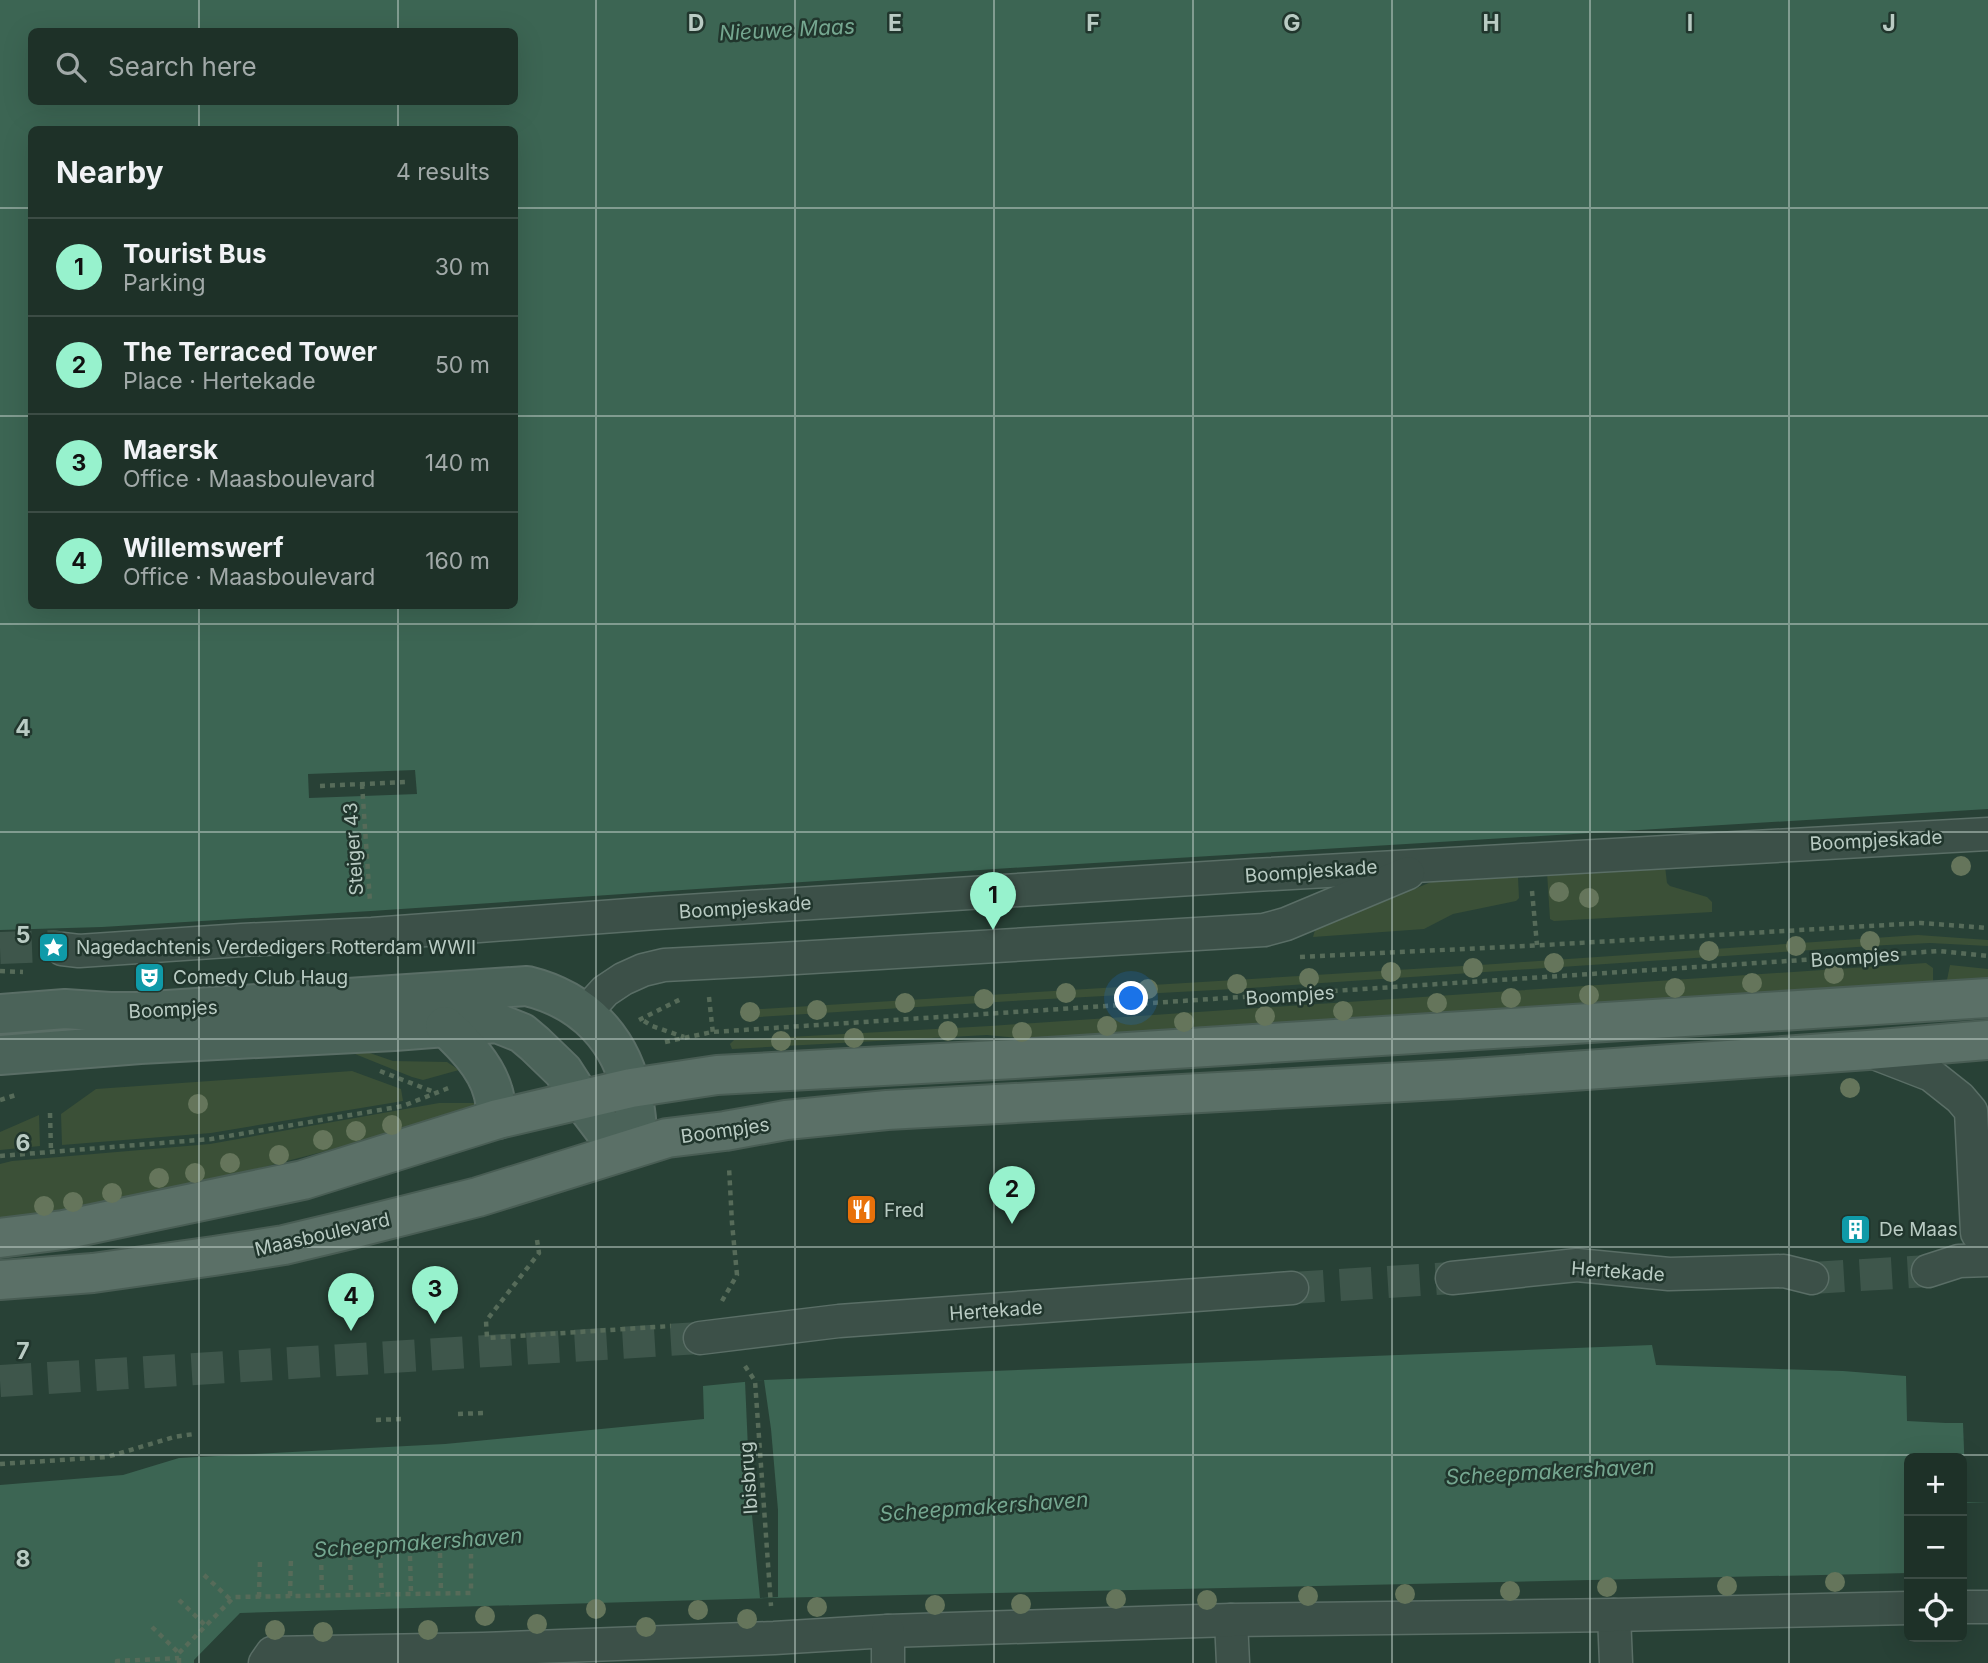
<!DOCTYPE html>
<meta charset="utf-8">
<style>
:root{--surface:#1e3128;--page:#2b3d34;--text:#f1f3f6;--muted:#a1a9a8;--line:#3c4c45;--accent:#97f2cd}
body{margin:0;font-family:Inter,sans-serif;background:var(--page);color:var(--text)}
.controls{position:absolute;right:21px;bottom:21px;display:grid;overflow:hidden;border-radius:10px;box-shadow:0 7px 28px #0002}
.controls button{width:63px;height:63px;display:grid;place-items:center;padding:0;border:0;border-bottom:2px solid var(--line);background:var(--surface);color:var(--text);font:35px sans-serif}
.you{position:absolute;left:1132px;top:999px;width:24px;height:24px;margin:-18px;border:5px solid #fff;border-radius:50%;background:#1a73e8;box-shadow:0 0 0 10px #1a73e833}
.badge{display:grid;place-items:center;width:46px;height:46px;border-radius:50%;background:var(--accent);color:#111;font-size:23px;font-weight:700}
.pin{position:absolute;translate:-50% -58px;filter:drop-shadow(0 2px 4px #0008)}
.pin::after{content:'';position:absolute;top:37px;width:24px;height:21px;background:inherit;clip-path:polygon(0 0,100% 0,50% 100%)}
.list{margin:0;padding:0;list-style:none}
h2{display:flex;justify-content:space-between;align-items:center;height:91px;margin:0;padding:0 28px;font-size:30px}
h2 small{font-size:23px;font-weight:400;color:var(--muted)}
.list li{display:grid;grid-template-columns:46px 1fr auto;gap:21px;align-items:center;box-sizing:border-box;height:98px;padding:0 28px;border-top:2px solid var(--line)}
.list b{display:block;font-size:26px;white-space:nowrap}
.list p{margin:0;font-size:23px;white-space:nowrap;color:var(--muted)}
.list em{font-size:23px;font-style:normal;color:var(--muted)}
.icon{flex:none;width:38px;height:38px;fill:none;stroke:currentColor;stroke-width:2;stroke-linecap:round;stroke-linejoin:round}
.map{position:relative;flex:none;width:1988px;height:1663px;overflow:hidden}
.search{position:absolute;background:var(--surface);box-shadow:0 7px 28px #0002;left:28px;top:28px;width:490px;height:77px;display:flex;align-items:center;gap:18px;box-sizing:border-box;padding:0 24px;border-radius:10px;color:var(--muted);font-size:26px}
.panel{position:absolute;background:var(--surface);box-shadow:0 7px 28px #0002;left:28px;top:126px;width:490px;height:483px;border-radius:10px}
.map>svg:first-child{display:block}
</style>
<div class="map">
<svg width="1988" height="1663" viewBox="0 0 1988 1663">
<rect width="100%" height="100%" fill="#284136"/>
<!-- green -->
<g fill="#3b5037">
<path d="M1665,866L1667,883L1670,886L1707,897L1712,902V912L1554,921L1550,919L1547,872Z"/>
<path d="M1516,873L1518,877L1519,898L1516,901L1453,914L1424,929L1313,937L1315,930L1436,880Z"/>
<path d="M1918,935L1988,940V946L1930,943L1887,945L1234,989L1013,1001L744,1018L741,1014L744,1010L1495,964Z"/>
<path d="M1926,963L1933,968V981L1930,985L1067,1043L987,1035L732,1049L730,1044L734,1040L990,1026Z"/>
<path d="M1950,965L1988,969V980L1951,982L1947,980Z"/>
<path d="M361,1050L393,1061L447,1062L459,1070L423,1080L412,1077L355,1054L339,1053Z"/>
<path d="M352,1071L401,1089L403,1101L211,1133L62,1145L61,1114L96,1089Z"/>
<path d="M439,1103H474L476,1106L466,1115L163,1193L71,1211L0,1219V1164L12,1161L210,1144Z"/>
<path d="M39,1115L40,1146L0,1150V1132Z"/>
</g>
<!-- water -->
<g fill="#3c6553" fill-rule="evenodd">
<path d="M0,0H1988V809L1010,868L371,911L102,927L0,930ZM32,32H514V102H32ZM32,130H514V606H32Z"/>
<path d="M1652,1345L1656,1365L1843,1371L1906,1376L1907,1421L1946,1423H1988V1502L1962,1503V1458H1909V1573L770,1598L240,1613L194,1660V1663H0V1485L123,1475L179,1458L445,1444L704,1419L703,1386L764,1380Z"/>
</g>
<!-- pier -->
<g fill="#284136">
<path d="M415,770L417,794L309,798L308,774Z"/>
<path d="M764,1380L771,1429L778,1510V1597L760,1598L750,1494L745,1381Z"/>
<path d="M1963,1423H1988V1502H1966Z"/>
</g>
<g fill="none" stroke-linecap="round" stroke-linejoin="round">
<!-- street-tunnel -->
<g stroke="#3e564b" stroke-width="32" stroke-dasharray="32 16" stroke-linecap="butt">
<path d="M0,948L54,946L62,949"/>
<path d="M1812,1278L1928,1271"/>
<path d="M1292,1288L1452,1278"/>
<path d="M0,1381L700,1338"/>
</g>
<defs>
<g id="street">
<path d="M62,949L79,951L242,940L372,934L656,913L1254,875L1988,834"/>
<path d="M584,1014L605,991L623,979L643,970L664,965L762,960L1264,930L1286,924L1408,873"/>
<path d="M1869,1051L1931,1075L1960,1098L1971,1111L1977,1233L1988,1248"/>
<path d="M1928,1271L1959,1261L1988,1260"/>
<path d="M1452,1278L1577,1265L1669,1274L1784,1271L1812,1278"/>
<path d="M700,1338L839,1321L1292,1288"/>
<path d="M1962,1607H1988"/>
<path d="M1614,1615L1616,1663"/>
<path d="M1231,1620L1233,1663"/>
<path d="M265,1663L272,1653L483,1649L774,1638L888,1631L1231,1620L1614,1615L1909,1608"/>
<path d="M888,1663V1631"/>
</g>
<g id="secondary">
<path d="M0,1014L65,1009L110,1012H137L527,986C584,1000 622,1039 633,1098C636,1115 638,1129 636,1147L622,1144L609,1136L581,1099L563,1071L535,1044L522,1033L497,1023L394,1031L140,1044L0,1055"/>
<path d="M445,1026C464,1044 486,1066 493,1092C496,1101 495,1110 498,1119"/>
</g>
<g id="primary">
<path d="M0,1238L63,1230L303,1180L498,1119L631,1088L717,1075L1015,1059L1988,998"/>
<path d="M0,1280L93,1273L214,1256L284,1245L351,1229L478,1197L667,1138L725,1131L786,1120L887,1110L1459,1079L1868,1050L1988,1040"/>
</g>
</defs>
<!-- street casing -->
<use href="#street" stroke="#5a6e66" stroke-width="35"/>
<!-- secondary casing -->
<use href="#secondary" stroke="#5a6e66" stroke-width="42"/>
<!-- primary casing -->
<use href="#primary" stroke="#495d54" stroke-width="42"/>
<!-- path -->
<g stroke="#566b59" stroke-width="4.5" stroke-dasharray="5 5" stroke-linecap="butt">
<path d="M362,784L370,902"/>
<path d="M320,786L406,782"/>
<path d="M1532,891L1537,945"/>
<path d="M1300,957L1544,945L1921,923L1988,928"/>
<path d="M0,971L23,972"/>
<path d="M709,997L713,1034"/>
<path d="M639,1020L681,999"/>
<path d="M644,1021L652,1026L684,1037"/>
<path d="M665,1042L712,1032L1939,951L1988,956"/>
<path d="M380,1071L434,1092"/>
<path d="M0,1100L19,1094"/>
<path d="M50,1113L51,1151"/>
<path d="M0,1156L211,1139L403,1106L451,1087"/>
<path d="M537,1240L539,1253L486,1321L487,1338L671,1326"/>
<path d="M722,1301L737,1275L732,1223L729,1167"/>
<path d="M745,1366L755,1381L771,1606"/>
<path d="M458,1414L483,1413"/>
<path d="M376,1420L401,1419"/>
<path d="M0,1464L107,1457L174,1437L194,1434"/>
<path d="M380,1553L382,1594"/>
<path d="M440,1553L441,1593"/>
<path d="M321,1555L322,1595"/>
<path d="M350,1555L351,1595"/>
<path d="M410,1556L411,1593"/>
<path d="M204,1575L231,1600"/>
<path d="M290,1596L291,1556"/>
<path d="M259,1597L260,1560"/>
<path d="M179,1600L205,1625"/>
<path d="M152,1627L179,1653"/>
<path d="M117,1663V1661L179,1658"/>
<path d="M179,1663V1653L234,1597L471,1593V1554"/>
</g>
<!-- street -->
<use href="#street" stroke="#3c5048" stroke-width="32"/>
<!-- secondary -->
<use href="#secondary" stroke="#4b6359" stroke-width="38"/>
<!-- primary -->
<use href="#primary" stroke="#5b7067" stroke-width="38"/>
</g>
<!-- trees -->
<g fill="#65755b">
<circle cx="1961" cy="866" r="10"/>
<circle cx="1559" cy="892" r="10"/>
<circle cx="1589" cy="898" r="10"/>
<circle cx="1870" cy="941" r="10"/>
<circle cx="1796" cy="946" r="10"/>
<circle cx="1709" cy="951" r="10"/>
<circle cx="1554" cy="963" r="10"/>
<circle cx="1473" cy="968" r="10"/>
<circle cx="1391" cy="972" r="10"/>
<circle cx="1834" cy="974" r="10"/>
<circle cx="1309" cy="978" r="10"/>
<circle cx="1752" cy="983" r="10"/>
<circle cx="1237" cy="984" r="10"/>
<circle cx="1675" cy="988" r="10"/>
<circle cx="1148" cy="989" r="10"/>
<circle cx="1066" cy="993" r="10"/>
<circle cx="1589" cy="995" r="10"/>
<circle cx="1511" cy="998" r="10"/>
<circle cx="984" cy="999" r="10"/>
<circle cx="905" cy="1003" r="10"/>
<circle cx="1437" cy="1003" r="10"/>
<circle cx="817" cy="1010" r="10"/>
<circle cx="1343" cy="1011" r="10"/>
<circle cx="750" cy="1012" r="10"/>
<circle cx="1265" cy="1016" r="10"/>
<circle cx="1184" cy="1022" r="10"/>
<circle cx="1107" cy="1026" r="10"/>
<circle cx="948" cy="1031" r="10"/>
<circle cx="1022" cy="1032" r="10"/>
<circle cx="854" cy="1038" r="10"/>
<circle cx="781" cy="1041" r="10"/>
<circle cx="1850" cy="1088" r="10"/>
<circle cx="198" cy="1104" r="10"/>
<circle cx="392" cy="1125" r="10"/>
<circle cx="356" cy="1131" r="10"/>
<circle cx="323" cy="1140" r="10"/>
<circle cx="279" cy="1155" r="10"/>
<circle cx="230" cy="1163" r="10"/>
<circle cx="195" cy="1173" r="10"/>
<circle cx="159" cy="1178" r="10"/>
<circle cx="112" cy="1193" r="10"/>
<circle cx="73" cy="1202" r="10"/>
<circle cx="44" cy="1206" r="10"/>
<circle cx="1835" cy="1582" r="10"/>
<circle cx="1727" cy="1586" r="10"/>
<circle cx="1607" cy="1587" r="10"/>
<circle cx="1510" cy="1591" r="10"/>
<circle cx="1405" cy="1594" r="10"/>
<circle cx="1308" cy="1596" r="10"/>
<circle cx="1116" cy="1599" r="10"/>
<circle cx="1207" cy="1600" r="10"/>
<circle cx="1021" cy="1604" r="10"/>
<circle cx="935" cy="1605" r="10"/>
<circle cx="817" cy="1607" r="10"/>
<circle cx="596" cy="1609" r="10"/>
<circle cx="698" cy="1610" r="10"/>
<circle cx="485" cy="1616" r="10"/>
<circle cx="747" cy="1619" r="10"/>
<circle cx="537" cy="1624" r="10"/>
<circle cx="646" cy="1627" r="10"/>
<circle cx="275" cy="1630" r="10"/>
<circle cx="428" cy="1630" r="10"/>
<circle cx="323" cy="1632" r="10"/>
</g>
<!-- grid -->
<path fill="none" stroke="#b9cbc3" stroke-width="2" stroke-opacity="0.55" d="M199,0V32M398,0V32M596,0V1663M795,0V1663M994,0V1663M1193,0V1663M1392,0V1663M1590,0V1663M1789,0V1663M199,102V130M398,102V130M0,208H32M514,208H1988M0,416H32M514,416H1988M199,606V1663M398,606V1663M0,624H1988M0,832H1988M0,1039H1988M0,1247H1988M0,1455H1988"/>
<!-- icons -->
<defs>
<symbol id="sight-square" viewBox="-11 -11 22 22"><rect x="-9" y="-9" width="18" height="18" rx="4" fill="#0f9aa8" stroke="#21362d"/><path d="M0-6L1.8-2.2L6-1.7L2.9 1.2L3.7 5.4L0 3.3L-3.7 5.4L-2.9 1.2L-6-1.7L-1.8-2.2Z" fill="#fff"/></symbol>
<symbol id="theatre-square" viewBox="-11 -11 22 22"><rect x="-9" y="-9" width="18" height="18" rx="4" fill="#0f9aa8" stroke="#21362d"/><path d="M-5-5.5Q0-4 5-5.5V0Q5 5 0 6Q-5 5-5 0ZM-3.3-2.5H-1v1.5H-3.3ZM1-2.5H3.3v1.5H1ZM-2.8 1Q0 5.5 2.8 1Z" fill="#fff"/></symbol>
<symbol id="restaurant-square" viewBox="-11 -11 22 22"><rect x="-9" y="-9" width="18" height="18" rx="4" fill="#e8710a" stroke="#21362d"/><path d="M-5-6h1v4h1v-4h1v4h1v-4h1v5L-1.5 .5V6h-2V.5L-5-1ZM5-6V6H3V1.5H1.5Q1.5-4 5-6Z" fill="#fff"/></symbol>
<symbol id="building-square" viewBox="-11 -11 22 22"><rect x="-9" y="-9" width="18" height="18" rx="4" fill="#0f9aa8" stroke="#21362d"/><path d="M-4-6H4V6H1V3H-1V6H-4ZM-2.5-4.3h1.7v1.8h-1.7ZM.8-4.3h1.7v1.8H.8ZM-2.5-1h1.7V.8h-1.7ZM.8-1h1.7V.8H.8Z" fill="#fff"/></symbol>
</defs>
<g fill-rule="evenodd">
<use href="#sight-square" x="36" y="930" width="35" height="35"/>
<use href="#theatre-square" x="132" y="960" width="35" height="35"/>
<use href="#restaurant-square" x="844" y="1192" width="35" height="35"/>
<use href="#building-square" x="1838" y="1212" width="35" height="35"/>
</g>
<g text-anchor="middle" stroke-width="5" stroke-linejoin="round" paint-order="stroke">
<!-- street labels -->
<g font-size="19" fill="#b9cbc3" stroke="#21362d">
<text transform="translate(1876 840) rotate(-3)" y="7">Boompjeskade</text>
<text transform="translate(353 849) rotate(-94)" y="7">Steiger 43</text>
<text transform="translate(1311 871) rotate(-4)" y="7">Boompjeskade</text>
<text transform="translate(745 907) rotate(-4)" y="7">Boompjeskade</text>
<text transform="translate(1855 957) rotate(-4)" y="7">Boompjes</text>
<text transform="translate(1290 995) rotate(-4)" y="7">Boompjes</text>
<text transform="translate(173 1009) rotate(-3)" y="7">Boompjes</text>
<text transform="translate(725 1130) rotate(-8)" y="7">Boompjes</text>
<text transform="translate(322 1234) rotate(-13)" y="7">Maasboulevard</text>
<text transform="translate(1618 1271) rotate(4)" y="7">Hertekade</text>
<text transform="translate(996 1310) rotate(-4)" y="7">Hertekade</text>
<text transform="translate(748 1478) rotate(-94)" y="7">Ibisbrug</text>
</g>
<!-- poi labels -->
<g font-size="19" fill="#b9cbc3" stroke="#21362d" text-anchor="start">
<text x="76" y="954">Nagedachtenis Verdedigers Rotterdam WWII</text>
<text x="173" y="984">Comedy Club Haug</text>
<text x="884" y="1217">Fred</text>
<text x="1879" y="1236">De Maas</text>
</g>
<!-- water labels -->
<g font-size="21" font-style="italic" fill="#75a790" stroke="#21362d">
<text transform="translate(787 30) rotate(-3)" y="7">Nieuwe Maas</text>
<text transform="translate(1550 1472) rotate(-3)" y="7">Scheepmakershaven</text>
<text transform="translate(984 1507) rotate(-4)" y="7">Scheepmakershaven</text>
<text transform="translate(418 1543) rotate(-4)" y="7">Scheepmakershaven</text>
</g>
</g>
<g font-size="23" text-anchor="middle" font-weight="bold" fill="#b9cbc3" stroke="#21362d" stroke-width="5" stroke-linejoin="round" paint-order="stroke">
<text x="696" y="31">D</text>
<text x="895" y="31">E</text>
<text x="1093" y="31">F</text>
<text x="1292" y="31">G</text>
<text x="1491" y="31">H</text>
<text x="1690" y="31">I</text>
<text x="1889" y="31">J</text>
<text x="23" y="736">4</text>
<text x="23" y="943">5</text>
<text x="23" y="1151">6</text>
<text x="23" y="1359">7</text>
<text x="23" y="1567">8</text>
</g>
</svg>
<div class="controls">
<button>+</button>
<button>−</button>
<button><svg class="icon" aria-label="locate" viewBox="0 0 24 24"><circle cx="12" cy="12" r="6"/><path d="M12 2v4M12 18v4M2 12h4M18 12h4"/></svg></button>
</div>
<div class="you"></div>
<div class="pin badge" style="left:993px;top:930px">1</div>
<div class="pin badge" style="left:1012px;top:1224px">2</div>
<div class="pin badge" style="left:435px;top:1324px">3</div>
<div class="pin badge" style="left:351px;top:1331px">4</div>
<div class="search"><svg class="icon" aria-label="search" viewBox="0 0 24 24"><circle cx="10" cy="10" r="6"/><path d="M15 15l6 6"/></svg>Search here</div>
<section class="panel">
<h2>Nearby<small>4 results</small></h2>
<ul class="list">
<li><span class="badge">1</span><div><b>Tourist Bus</b><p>Parking</p></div><em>30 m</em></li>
<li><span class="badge">2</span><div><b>The Terraced Tower</b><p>Place · Hertekade</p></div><em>50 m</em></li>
<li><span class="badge">3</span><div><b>Maersk</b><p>Office · Maasboulevard</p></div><em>140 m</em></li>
<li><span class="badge">4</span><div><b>Willemswerf</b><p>Office · Maasboulevard</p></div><em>160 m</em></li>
</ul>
</section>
</div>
